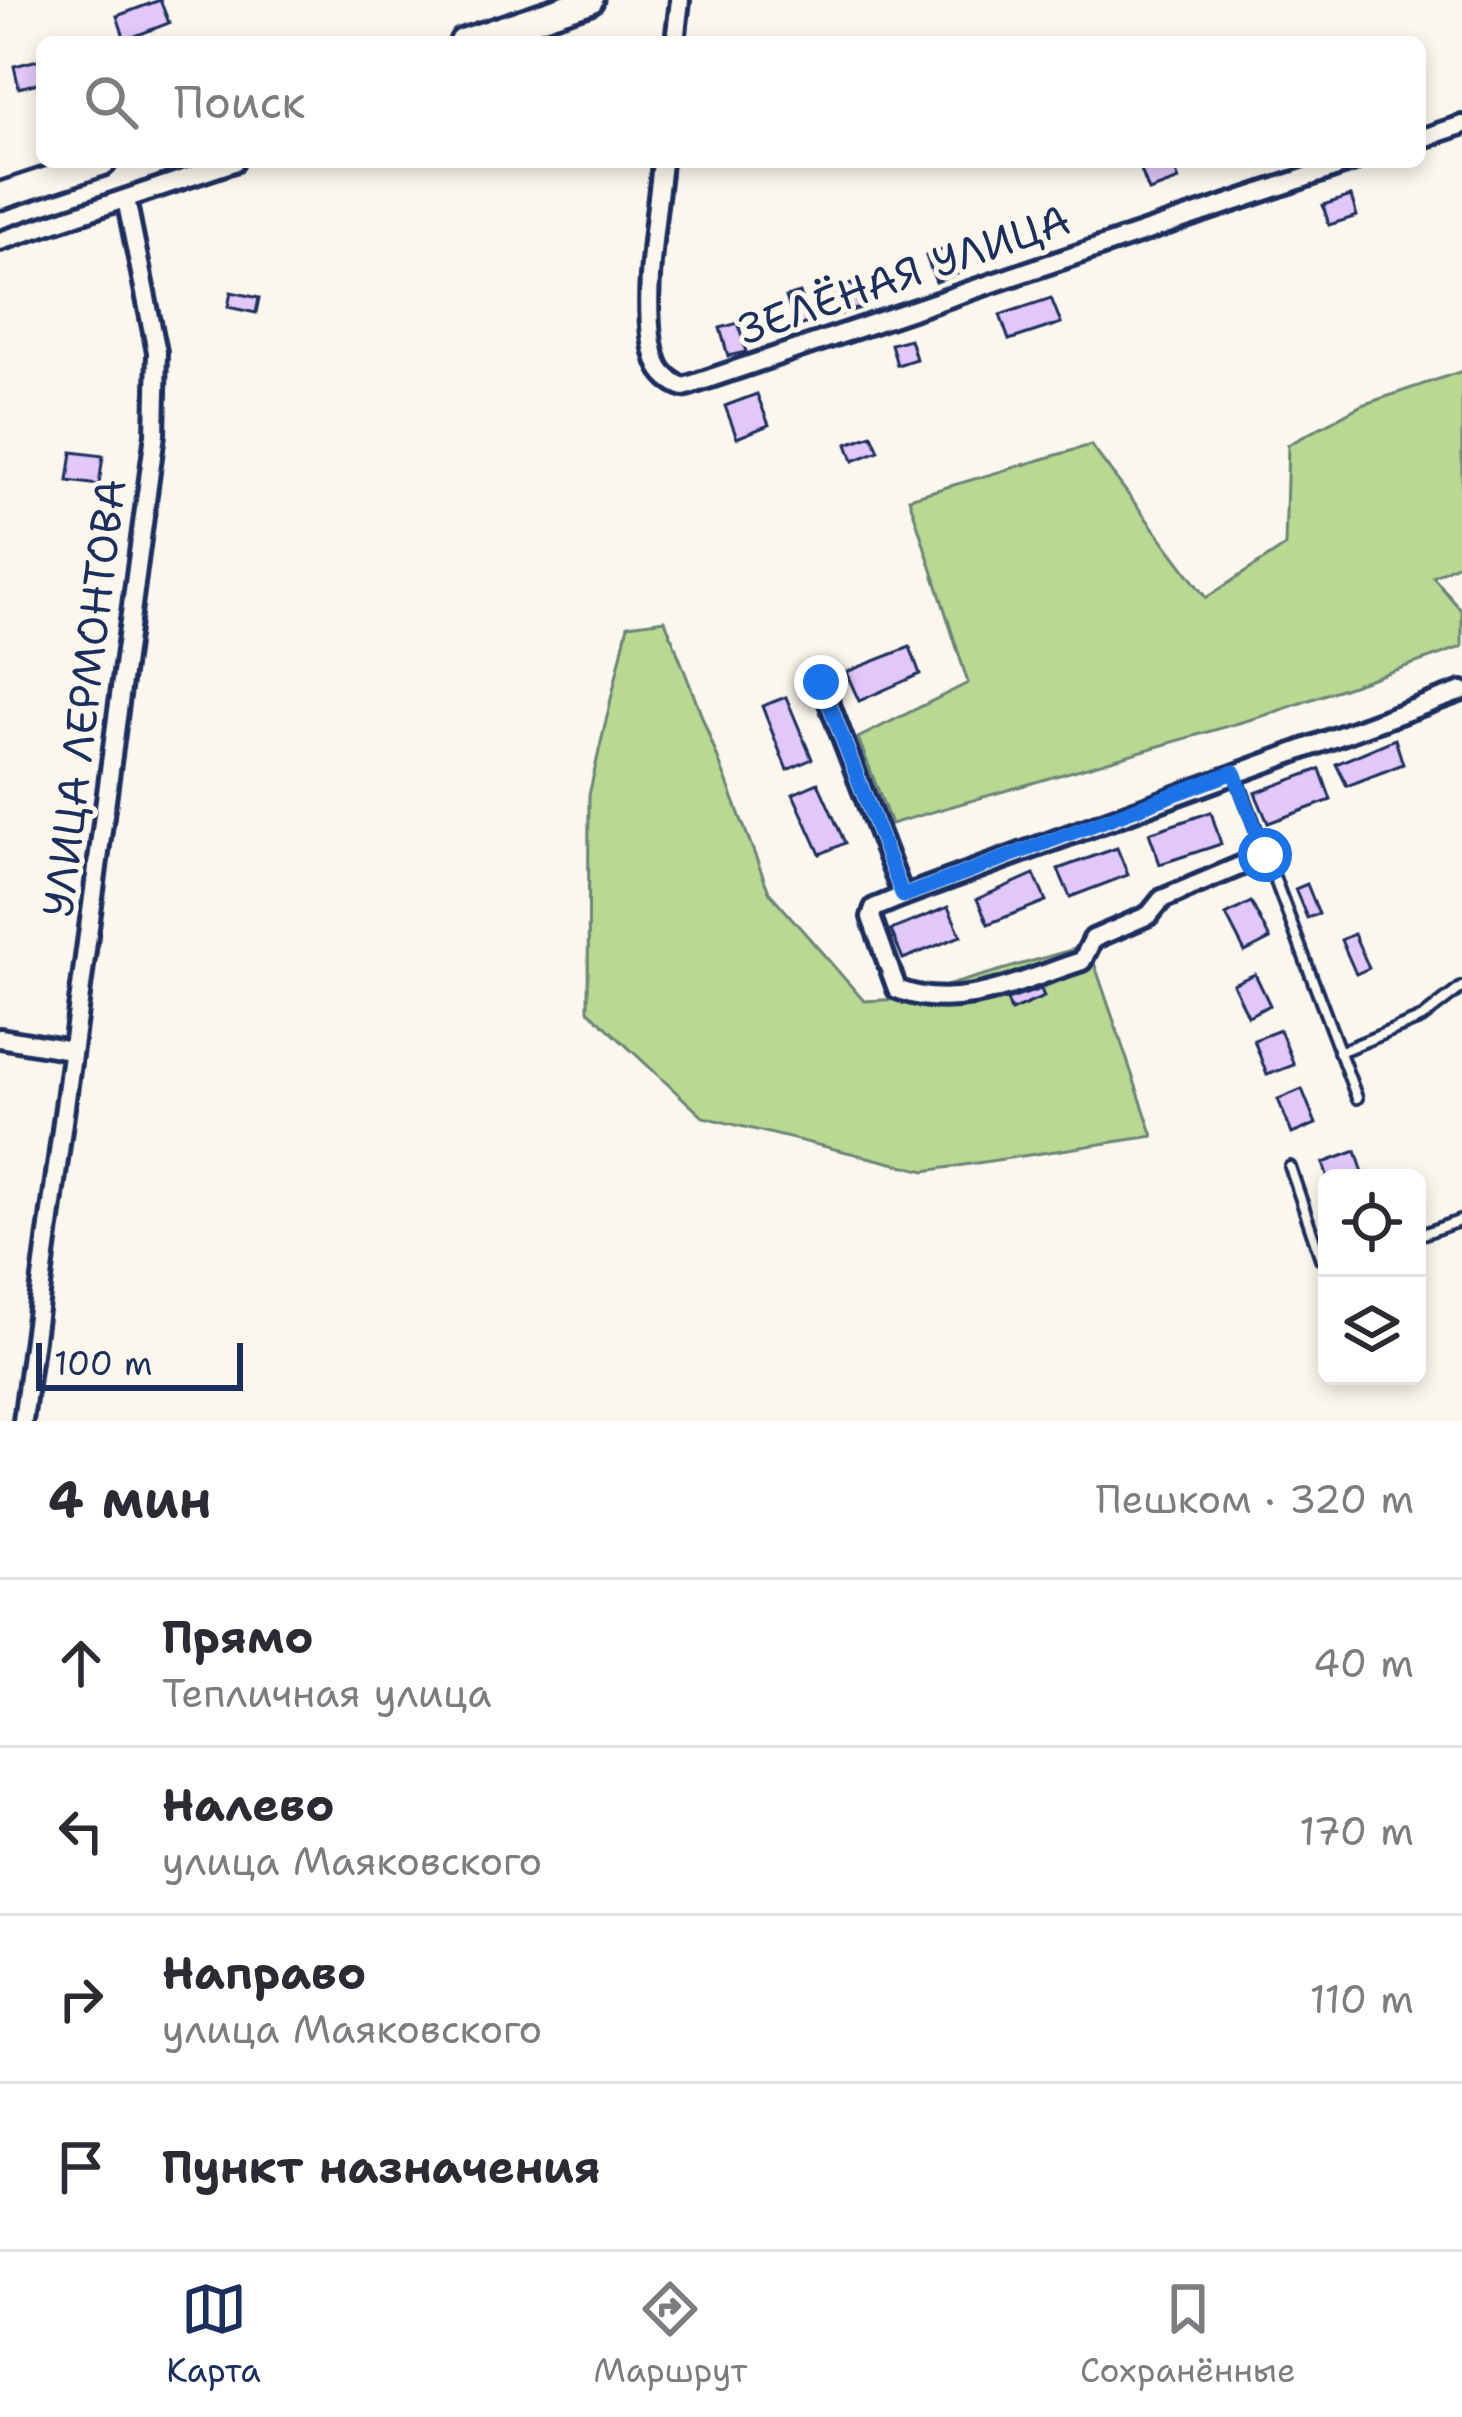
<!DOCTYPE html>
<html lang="ru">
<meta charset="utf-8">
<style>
:root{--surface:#fff;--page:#f2f2f3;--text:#2b2b33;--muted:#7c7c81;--line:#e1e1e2;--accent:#1b2f5e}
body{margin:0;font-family:"Shantell Sans",sans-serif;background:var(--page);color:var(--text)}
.controls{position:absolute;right:36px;bottom:36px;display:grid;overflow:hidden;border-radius:18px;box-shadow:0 6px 18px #0003}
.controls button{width:108px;height:108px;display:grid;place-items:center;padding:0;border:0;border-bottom:3px solid var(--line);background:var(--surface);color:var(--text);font:60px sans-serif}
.scale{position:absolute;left:36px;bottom:30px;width:207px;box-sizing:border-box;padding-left:12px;border:6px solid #1b2f5e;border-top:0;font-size:33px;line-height:42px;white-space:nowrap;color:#1b2f5e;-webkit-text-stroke:9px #fbf7ec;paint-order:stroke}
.stop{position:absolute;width:36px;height:36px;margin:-27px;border:9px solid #1a73e8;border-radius:50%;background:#fff}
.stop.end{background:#1a73e8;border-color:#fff;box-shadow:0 3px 12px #0008}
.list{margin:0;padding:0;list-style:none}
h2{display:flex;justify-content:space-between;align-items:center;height:156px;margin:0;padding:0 48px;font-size:51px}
h2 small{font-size:39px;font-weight:400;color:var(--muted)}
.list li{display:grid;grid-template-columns:78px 1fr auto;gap:36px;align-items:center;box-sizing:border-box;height:168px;padding:0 48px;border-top:3px solid var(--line)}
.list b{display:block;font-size:45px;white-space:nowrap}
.list p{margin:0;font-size:39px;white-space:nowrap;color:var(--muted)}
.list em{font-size:39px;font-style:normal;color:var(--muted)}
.icon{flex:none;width:66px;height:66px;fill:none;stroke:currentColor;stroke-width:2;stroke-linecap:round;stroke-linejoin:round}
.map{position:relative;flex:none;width:1462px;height:1421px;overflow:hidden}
.search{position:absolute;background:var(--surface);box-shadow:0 6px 18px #0003;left:36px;right:36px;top:36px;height:132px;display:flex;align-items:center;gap:30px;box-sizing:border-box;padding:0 42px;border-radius:18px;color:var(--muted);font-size:45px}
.sheet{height:828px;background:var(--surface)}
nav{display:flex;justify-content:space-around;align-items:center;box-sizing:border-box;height:168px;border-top:3px solid var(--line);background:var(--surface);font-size:33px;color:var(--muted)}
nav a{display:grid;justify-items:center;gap:6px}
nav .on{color:var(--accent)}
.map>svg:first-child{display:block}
</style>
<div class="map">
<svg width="1462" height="1421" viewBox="0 0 1462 1421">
<rect width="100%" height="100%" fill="#fbf7ec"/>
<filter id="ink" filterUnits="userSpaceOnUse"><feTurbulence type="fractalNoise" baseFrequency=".00833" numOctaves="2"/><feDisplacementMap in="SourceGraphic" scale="24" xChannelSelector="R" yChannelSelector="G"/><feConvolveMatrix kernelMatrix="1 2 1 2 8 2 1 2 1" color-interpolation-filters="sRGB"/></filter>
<g filter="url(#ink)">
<!-- green -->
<g fill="#b9d891" stroke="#6a8478" stroke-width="3">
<path d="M1462,371V562L1433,577L1462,611V647L1266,715L891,824L858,738L968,683L909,498L1091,445L1206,598L1285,546L1288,445L1362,405Z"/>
<path d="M665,620L769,892L864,1001L901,999L1088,945L1153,1136L925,1171L703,1117L588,1010L589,795L628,625Z"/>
</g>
<!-- building -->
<g fill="#e1c8f8" stroke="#1b2f5e" stroke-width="3">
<path d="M160,0L169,23L125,40L117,16Z"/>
<path d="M42,59V82L19,88L14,66Z"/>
<path d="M1138,162H1172L1179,180L1149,191Z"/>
<path d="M1351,196L1357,216L1329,225L1323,205Z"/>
<path d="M947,248L957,274L936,282L926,256Z"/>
<path d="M852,283L860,308L831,317L824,292Z"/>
<path d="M231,292L259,298L256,313L228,307Z"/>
<path d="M800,293L810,322L796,327L786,297Z"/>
<path d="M1051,298L1061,323L1009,340L1000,315Z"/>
<path d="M738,323L746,352L728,356L720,328Z"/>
<path d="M910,339L916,359L897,365L891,344Z"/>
<path d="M757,394L769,425L737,438L725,406Z"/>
<path d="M872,435L879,451L853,461L847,444Z"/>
<path d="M72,452L103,456L99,485L68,481Z"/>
<path d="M910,647L920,674L859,701L846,672Z"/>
<path d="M786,697L812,759L787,770L762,706Z"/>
<path d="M1395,739L1403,764L1347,786L1336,764Z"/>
<path d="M1320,769L1331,800L1268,823L1255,793Z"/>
<path d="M818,783L845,843L820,854L793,794Z"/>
<path d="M1211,812L1221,844L1160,864L1149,833Z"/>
<path d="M1117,848L1128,875L1070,897L1058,869Z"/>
<path d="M1034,874L1046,901L988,924L977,899Z"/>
<path d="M1307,884L1319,914L1307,918L1295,889Z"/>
<path d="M1251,902L1270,939L1245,952L1226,915Z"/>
<path d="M948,907L961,936L903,959L891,930Z"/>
<path d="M1354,934L1369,968L1356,974L1341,940Z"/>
<path d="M1255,974L1270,1005L1248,1016L1233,984Z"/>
<path d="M1041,989L1044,997L1011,1011L1007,1000Z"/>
<path d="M1280,1030L1294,1065L1267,1075L1254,1040Z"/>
<path d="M1302,1089L1316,1124L1292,1134L1278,1099Z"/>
<path d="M1356,1151L1364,1176L1328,1178L1323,1163Z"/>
</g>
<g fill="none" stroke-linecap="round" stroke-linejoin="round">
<defs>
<g id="lane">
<path d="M1235,773L1357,1098"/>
<path d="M1339,1052L1422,1018L1462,987"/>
<path d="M1290,1167L1321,1259L1327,1262"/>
<path d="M1417,1236L1462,1220"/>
</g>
<g id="street">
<path d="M675,42L680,0"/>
<path d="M1420,139L1462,125"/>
<path d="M662,162C657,215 639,314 657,362C661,374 672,383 684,387L1352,162"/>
<path d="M0,241L234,162"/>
<path d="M821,682L903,896L1462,691"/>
<path d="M903,896L874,908L871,917L897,989C957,1014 1022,980 1082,961L1093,939L1149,915L1162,899L1266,855"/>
<path d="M0,1038L71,1050"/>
<path d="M23,1421L155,434L157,352L126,199"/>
</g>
<g id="secondary">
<path d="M463,42L590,0"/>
<path d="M0,196L103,162"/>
</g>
</defs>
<!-- lane casing -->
<use href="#lane" stroke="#1b2f5e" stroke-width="16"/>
<!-- street casing -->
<use href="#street" stroke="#1b2f5e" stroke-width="26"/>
<!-- secondary casing -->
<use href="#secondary" stroke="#1b2f5e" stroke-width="33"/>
<!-- lane -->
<use href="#lane" stroke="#fbf7ec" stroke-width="8"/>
<!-- street -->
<use href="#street" stroke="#fbf7ec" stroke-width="16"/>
<!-- secondary -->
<use href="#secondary" stroke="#fbf7ec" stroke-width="24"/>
</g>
</g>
<g fill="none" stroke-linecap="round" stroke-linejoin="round" filter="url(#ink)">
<!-- route -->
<path stroke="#1a73e8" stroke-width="15" d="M821,682L903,896L1234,772L1265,855"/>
</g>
<g text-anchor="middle" stroke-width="10" stroke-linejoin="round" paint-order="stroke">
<!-- street labels -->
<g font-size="42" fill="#1b2f5e" stroke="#fbf7ec">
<text transform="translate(904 274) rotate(-19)" y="15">ЗЕЛЁНАЯ УЛИЦА</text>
<text transform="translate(84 698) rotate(-83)" y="15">УЛИЦА ЛЕРМОНТОВА</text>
</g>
</g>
</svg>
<div class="controls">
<button><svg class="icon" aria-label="locate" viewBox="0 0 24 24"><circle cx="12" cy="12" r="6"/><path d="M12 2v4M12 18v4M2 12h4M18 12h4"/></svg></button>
<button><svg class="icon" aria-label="layers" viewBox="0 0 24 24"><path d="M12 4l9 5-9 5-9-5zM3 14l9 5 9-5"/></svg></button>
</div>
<div class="scale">100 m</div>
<div class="stop" style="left:1265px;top:855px"></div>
<div class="stop end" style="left:821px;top:682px"></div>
<div class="search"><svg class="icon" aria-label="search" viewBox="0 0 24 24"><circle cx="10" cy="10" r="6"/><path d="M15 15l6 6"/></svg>Поиск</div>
</div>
<section class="sheet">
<h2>4 мин<small>Пешком · 320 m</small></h2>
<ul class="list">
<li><svg class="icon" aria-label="ahead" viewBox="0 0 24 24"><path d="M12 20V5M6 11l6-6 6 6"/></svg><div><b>Прямо</b><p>Тепличная улица</p></div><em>40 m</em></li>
<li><svg class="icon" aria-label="left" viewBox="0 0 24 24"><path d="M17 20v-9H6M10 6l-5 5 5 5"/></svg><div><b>Налево</b><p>улица Маяковского</p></div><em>170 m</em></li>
<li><svg class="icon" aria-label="right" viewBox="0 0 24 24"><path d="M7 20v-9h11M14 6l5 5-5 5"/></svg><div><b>Направо</b><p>улица Маяковского</p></div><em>110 m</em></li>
<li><svg class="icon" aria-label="arrive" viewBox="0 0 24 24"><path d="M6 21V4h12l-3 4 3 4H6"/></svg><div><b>Пункт назначения</b></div></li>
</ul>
</section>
<nav>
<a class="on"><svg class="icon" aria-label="map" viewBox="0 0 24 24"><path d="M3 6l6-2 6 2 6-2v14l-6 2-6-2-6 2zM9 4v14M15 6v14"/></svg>Карта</a>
<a><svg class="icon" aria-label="directions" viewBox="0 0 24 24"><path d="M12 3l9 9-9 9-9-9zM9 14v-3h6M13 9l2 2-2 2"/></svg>Маршрут</a>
<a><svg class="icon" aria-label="saved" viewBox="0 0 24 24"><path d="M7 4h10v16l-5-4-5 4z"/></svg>Сохранённые</a>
</nav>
